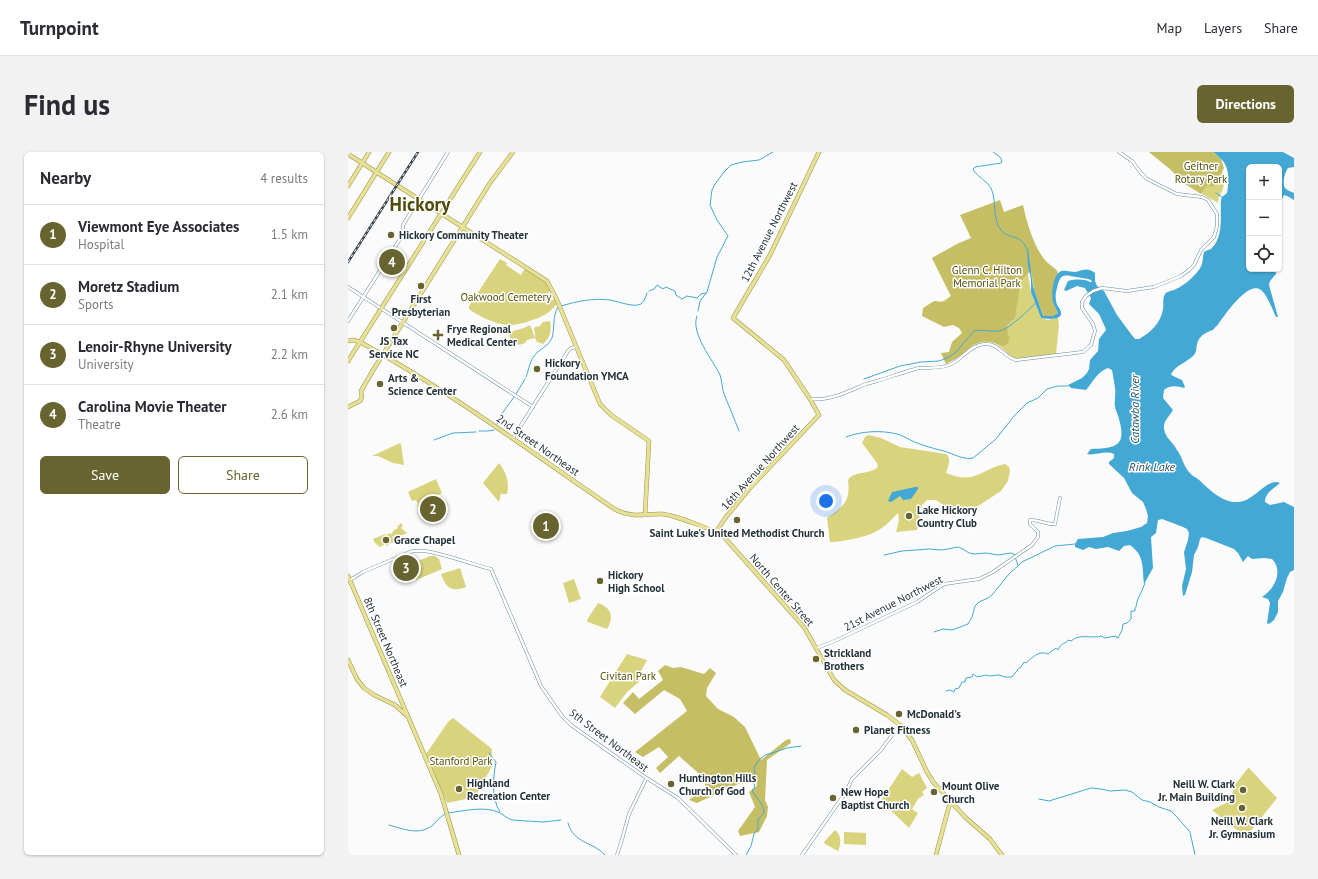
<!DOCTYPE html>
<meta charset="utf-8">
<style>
:root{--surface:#fff;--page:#f2f2f3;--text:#2b2b33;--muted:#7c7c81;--line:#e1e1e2;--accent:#686430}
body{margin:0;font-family:"PT Sans",sans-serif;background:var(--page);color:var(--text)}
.controls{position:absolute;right:12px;top:12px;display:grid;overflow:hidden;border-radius:6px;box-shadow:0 1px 3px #0004}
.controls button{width:36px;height:36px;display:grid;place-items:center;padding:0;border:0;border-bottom:1px solid var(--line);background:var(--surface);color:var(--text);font:20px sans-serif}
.you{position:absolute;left:478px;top:349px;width:14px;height:14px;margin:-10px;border:3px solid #fff;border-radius:50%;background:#1a73e8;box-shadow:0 0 0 6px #1a73e833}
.badge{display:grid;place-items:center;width:26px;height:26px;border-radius:50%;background:var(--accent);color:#fff;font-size:13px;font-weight:700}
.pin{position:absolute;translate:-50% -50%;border:2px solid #fff;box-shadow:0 1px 4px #0006}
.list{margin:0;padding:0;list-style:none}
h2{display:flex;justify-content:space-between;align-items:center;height:52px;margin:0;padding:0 16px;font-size:17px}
h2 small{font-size:13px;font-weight:400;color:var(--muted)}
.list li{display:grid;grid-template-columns:26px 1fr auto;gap:12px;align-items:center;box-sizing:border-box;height:60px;padding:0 16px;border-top:1px solid var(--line)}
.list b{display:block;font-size:15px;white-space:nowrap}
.list p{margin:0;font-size:13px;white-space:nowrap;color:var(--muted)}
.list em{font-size:13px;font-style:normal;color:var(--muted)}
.actions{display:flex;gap:8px;padding:12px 16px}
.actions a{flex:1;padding:9px 0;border:1px solid var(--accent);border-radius:6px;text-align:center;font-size:14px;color:var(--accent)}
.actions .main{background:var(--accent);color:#fff}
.icon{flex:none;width:22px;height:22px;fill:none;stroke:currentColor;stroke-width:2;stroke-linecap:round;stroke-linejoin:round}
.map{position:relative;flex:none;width:946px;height:703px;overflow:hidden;border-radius:6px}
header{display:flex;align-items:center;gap:24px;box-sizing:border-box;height:56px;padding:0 20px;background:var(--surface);border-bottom:1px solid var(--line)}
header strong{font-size:19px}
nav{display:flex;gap:22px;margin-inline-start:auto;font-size:14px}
.intro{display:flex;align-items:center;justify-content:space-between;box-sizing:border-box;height:96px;padding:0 24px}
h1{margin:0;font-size:28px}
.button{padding:10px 18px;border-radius:6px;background:var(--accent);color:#fff;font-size:14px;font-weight:700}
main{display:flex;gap:24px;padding:0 24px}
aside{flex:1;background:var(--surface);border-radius:6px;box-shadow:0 1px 3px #0004}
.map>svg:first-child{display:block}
</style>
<header>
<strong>Turnpoint</strong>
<nav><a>Map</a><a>Layers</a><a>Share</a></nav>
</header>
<div class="intro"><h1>Find us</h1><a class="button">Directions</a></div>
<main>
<aside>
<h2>Nearby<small>4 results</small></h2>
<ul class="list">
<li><span class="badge">1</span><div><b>Viewmont Eye Associates</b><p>Hospital</p></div><em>1.5 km</em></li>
<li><span class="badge">2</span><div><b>Moretz Stadium</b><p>Sports</p></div><em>2.1 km</em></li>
<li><span class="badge">3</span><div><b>Lenoir-Rhyne University</b><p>University</p></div><em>2.2 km</em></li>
<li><span class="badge">4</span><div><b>Carolina Movie Theater</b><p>Theatre</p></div><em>2.6 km</em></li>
</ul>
<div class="actions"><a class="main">Save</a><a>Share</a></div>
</aside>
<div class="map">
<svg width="946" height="703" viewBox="0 0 946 703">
<rect width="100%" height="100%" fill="#fbfbfb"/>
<!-- green -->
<g fill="#dad37d">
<path d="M801,0L870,10C874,19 879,29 874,39C872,44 870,46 870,51L837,32L822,17Z"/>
<path d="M611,91L679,116L683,140L693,166L700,168L710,165L711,173L708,202C700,204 672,209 665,206C662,204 660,202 658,200C647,189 641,188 627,192L616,172L576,161L603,144L584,106Z"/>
<path d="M152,107L159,111L158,113L173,123L178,115L195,126L203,137L198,144L199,150L207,147L209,152C206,155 203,158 200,161C192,166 170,174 161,173C149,173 130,164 121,157V154Z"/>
<path d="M202,169C204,178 202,186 195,192L189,190L187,186L179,188L177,191L171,193L162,186L161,180L176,176L182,173L187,186V182L186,177L187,175L192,174L195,170Z"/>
<path d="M520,283L533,286L552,295L598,302C604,307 600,314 598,321C627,333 631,318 657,312L661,315L662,319L660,329L653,339L630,354L615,361L605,360L588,348H579L574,353L569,378L548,380L551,368L550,361C544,367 537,375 529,379C519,385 493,390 482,390L479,366C495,355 503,349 500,328C507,318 522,323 530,315L529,311L514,291L517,285Z"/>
<path d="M52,291L53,292L56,313L45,311L30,304H24Z"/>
<path d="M151,311C158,320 162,331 159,342H153L151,350L135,331Z"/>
<path d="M88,327L94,341L70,352L68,348L64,349L60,340Z"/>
<path d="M91,343L93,347C101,348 100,354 99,360L76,370L69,353Z"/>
<path d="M52,371L55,373L53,376L59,381L48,386L44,384L46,390L42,391L39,394L37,392L32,395L27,391L25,387L37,382L38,383L42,381L43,383L46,378L50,376L49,373L51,374Z"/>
<path d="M82,404H87L91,407L94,417L68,428L62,421L61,413Z"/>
<path d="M112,416L118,435C104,440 98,437 93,422Z"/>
<path d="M226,427L233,447L221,451L215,431Z"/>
<path d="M250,451C264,456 266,465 259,477L240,470L239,468Z"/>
<path d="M279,502L299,508L293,519L291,530L279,540L267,556L252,545Z"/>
<path d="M105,566L144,597L143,616L127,645L99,651L78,602L100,570Z"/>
<path d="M900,615L929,646L898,685L864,658L878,651L884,643L886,634L900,616Z"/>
<path d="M554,617L564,625L571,621L579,636L574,640L576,643L570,647L564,657L570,661L561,676L533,649Z"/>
<path d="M487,678C494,683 493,692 490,699L477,692L476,690Z"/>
<path d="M496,680L518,681V693L496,692Z"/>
</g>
<!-- forest -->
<g fill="#c6be65">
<path d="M801,0H865L873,7L876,16L865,35L859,33L853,42L837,32L822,17Z"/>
<path d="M652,48L656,60L675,53C679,71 685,92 696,107C700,112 706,115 710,120C705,135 701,148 710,161L707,164H695L686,137L683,119L675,126L671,139L667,166L659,173L660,184L662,185L660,191L656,194L643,190L635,189L627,192L611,205L598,212L593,201L601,200L604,190L614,181L611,176L605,173L596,175L574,164L575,156L586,149L597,150L603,144L584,106L611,91L623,86L612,63Z"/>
<path d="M317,513L325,516L333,515L356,522L362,516L368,521L359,536L358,544L370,557L386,565L397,575L413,608L438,588L442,587L443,591L419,608L417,648L420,655L419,664L411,680L392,684L390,679L407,655L401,640L409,634L408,626L401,627L349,651L341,648L357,635V627L331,604L312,621L308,616L320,605L311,595L295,605L287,600L339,559L332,547L316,538L287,562L275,551L285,540L291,547L315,528L310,519Z"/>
</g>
<!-- water -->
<g fill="#44a8d4">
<path d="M865,0H935L946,6V15L940,16C937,20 934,31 937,36C939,38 943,40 946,41V48L939,44L936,43L931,53V15H901V117H927L928,122L922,129L921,133L930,165H928C924,157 920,144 913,138C900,128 877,163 871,171C869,174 867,175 865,178C858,180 851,184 849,192C848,197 849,200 845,204C838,211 829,212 823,222L825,224L834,228L837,235L836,236C829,234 822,233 816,238L815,246L825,258C821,265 815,269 816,277C818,287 825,290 829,298C834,304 835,313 841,320C843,323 847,325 850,327C861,337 874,351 890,350C906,350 919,325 932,331C925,337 917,341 917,350L922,353L936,350L946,355V418L942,420L939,426L935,440L930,449V460L926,468L921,472L919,471L922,451L920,447L914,445C926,438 936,419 924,407L916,406L904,407L900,404L895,410L890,401L886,397L858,386L854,385L852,387L850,395L846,403L844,420L837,443L835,444L834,434L838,417L836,400L840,388L841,381L839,377L835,375L814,367L810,368L808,381L803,385L805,416L796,432C794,415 797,404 782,393L776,394L771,399L760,395L748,397L741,395L735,398L727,395V392L730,387L755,385L765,381L779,379L793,375L799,371L800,364L798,357L795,350L784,341L776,326L761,312V310L766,306V302C756,298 748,304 739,302L743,297C767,296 779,295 771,267C770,263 768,259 767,255C766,249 768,242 767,236C766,230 765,223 764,218L760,216C749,220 745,230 738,238L723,236L720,233L734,226L739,221L741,217L742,208L750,199L751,187L758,178L757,175L751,162L741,152L743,146L737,136L729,134L718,139L716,138L720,129C728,127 736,127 742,130H744L743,128C738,126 733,126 728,125C715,122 712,122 709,136C708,140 707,144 708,148C708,153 712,156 713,160C715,169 697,167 693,166L683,140V127L680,114L679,98L680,97L685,134L695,164H705L710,161C708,157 706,154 705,150C703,144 705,120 714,119C718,118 723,120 727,120C736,118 739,115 747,121V129L749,134L756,139L769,163L783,182L787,187H791C802,181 813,171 815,157C816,153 814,147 817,142C819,139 824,139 828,137C836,134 851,121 854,112C855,108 855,104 856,100C859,98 862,98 864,96C876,83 872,63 873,48L874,45L879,41C881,30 882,15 873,7C870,4 868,2 865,0Z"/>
<path d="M567,335H570V337L563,347L555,348L552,344L543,350L540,349L544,340Z"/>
</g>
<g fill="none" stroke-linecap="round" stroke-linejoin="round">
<!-- stream -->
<g stroke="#44a8d4" stroke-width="1">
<path d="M645,0L652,5L654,9L653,11L627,15L625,17L626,19C630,25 639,29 643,36C649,49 644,67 653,78C660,88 674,81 679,98"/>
<path d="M868,41L874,45"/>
<path d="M301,139L306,137L309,133L315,137L318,135L327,139L328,143L334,147L339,144L349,146L353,142L358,141"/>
<path d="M213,154C230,149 245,146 262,148C269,149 286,156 293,152C296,150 298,144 299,141"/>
<path d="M350,159L352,149L359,140L369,105L380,84L369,68L362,53L364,38L367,32L376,20L383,13L394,10L411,8L425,0"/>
<path d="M349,164C342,181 365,208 372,223C374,229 374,236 376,242C381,254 386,266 391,279"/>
<path d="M178,225C181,218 181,211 186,204C191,197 200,195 204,186C207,176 204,165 210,155"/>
<path d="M516,227L552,214L573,210L591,209L599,206L607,201L626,179C635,177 643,180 651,179C662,177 680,158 688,151"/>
<path d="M168,242L177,227"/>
<path d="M149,272C153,261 160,254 166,245"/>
<path d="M131,279H140L146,278"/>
<path d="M498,285C514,279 533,278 549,282C557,284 564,290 572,292C580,295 588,297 596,299C606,302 615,308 625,306L648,287L666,264L679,251L690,246L699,237L710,234H720"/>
<path d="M86,288L105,281L128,280"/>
<path d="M536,403L554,399L581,397L594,398L610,395L615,397L621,401L626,402L638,401L650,403L663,401L666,402L670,413"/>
<path d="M586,480L595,477L604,478L620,472L624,465L627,454L631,450L640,446L644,443L661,422L674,410L707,394L727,392"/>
<path d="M598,539L602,538L606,540L607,537L611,536L614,530H617L618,526L624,525L625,522L629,525L638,523L641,524L651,523L657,525H664L671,516L673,515L676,510L678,511C685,505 691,498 700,502L708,496L710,498C714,489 717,493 720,488L723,489C732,481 743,487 754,484L756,486L768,484L769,486H770L774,478L775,472L779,471L783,467V459H787V457C789,454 788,451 790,447C792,442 795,437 797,431"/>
<path d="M141,601L148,610C145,626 143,646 152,660"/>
<path d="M691,647L701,649L743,636L753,637L762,639L777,638L784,640L794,648L802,650L811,655L823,659L827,663L842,680L847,703"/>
<path d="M100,661C114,659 137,654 150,660C155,662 158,666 164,668L195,670L213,668"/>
<path d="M220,671C226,692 244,689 257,703"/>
<path d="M41,673C55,677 72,684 85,673C89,669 92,665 97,662"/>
<path d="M398,703L403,694L406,682L410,677V667L416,661C416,652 409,647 404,639L407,635L405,629L407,623L406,616L411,608L417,603L424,601L439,596L453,594"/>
</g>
<defs>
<g id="minor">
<path d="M0,135L185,255"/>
<path d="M0,169L54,84L55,73L100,0"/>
<path d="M463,247C482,249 501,239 518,232C528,229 538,227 547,223C555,221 563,218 571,216C581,215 591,217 601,213C614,208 623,192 637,192C651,191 655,205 668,208L735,200L743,193L747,179L745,172L734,156V150L738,144L745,139L754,136L779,139L806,135L833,124L841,118L846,113L853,98L866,85L869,74V62L860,48L854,45L829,42L799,27L793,21L784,9L771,0"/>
<path d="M165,286L220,199L223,196L228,195"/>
<path d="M2,428L15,420L62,400C79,394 124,413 143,417L193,534L214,564L223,573L297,625L330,646L388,703"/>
<path d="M469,496L489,488L569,450L596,432L631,427L645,420L684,393L690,385V380L682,372V368C691,368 701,373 707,372L712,346"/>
<path d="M269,703L273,691L281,662L298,627"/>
<path d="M454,703L498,640L504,627L532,599L552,573"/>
</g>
<g id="major">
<path d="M0,2L199,129L209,148L252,252L263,263L301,289L297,363"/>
<path d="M0,34L21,0"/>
<path d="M0,66L41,0"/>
<path d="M0,189L5,188L12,190C102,239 184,301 268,358C287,367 296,361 314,362C326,363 366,378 376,385L456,475L486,528L497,538L539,563L552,573L564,588L579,620L586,631L617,665L642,687L654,703"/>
<path d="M0,209L132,0"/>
<path d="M0,255L12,249L14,245L13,239L27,215L142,31L165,0"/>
<path d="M368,380L378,365L402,336L471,263L462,247L436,208L385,166L422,103L471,0"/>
<path d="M0,424L93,642L111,703"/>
<path d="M0,508L9,527L16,536L26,543L47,553L58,563"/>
<path d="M588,703L601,654L604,652"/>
</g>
</defs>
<!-- minor casing -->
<use href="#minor" stroke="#6b8d9f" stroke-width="3.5"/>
<!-- major casing -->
<use href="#major" stroke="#989549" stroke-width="4.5"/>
<!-- minor -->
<use href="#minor" stroke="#fff" stroke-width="2.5"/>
<!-- major -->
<use href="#major" stroke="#e7e097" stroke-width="3.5"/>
<defs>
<path id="rail" d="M0,110L70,0"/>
</defs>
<!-- rail casing -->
<use href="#rail" stroke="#3a464d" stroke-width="2.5"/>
<!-- rail -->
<use href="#rail" stroke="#fff" stroke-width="1" stroke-dasharray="3" stroke-linecap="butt"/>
</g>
<!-- markers -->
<g fill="#686430" stroke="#fff" stroke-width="1.5">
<circle cx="43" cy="83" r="4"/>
<circle cx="73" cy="134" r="4"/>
<circle cx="46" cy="176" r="4"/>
<path d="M88 177h4v4h4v4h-4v4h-4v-4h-4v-4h4z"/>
<circle cx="189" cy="217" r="4"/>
<circle cx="32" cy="232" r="4"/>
<circle cx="561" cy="364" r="4"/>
<circle cx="389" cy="368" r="4"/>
<circle cx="38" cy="388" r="4"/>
<circle cx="252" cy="429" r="4"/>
<circle cx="468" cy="507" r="4"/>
<circle cx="551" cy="562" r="4"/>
<circle cx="508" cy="578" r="4"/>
<circle cx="323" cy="632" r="4"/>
<circle cx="111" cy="637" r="4"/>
<circle cx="895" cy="638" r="4"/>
<circle cx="586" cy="640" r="4"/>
<circle cx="485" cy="646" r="4"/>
<circle cx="894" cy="656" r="4"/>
</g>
<g text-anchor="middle" stroke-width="3" stroke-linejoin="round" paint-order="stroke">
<!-- park labels -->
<g font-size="11" fill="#565009" stroke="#fff">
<text x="853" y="18">Geitner<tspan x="853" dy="13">Rotary Park</tspan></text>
<text x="639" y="122">Glenn C. Hilton<tspan x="639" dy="13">Memorial Park</tspan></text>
<text x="158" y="149">Oakwood Cemetery</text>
<text x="280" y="528">Civitan Park</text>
<text x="113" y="613">Stanford Park</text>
</g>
<!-- street labels -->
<g font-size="11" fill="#24323a" stroke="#fff">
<text transform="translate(421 80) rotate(-63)" y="4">12th Avenue Northwest</text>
<text transform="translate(190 293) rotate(35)" y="4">2nd Street Northeast</text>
<text transform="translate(412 315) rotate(-48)" y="4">16th Avenue Northwest</text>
<text transform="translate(434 438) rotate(49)" y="4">North Center Street</text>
<text transform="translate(545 451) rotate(-27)" y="4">21st Avenue Northwest</text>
<text transform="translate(38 490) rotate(67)" y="4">8th Street Northeast</text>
<text transform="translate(261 588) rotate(37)" y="4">5th Street Northeast</text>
</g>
<!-- poi labels -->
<g font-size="11" font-weight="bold" fill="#24323a" stroke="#fff" text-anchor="start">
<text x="51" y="87">Hickory Community Theater</text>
<text x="73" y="151" text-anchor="middle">First<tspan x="73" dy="13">Presbyterian</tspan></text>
<text x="99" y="181">Frye Regional<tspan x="99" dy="13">Medical Center</tspan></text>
<text x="46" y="193" text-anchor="middle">JS Tax<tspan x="46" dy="13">Service NC</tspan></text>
<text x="197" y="215">Hickory<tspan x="197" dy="13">Foundation YMCA</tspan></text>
<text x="40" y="230">Arts &amp;<tspan x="40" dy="13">Science Center</tspan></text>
<text x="569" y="362">Lake Hickory<tspan x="569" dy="13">Country Club</tspan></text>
<text x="389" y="385" text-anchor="middle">Saint Luke's United Methodist Church</text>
<text x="46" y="392">Grace Chapel</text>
<text x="260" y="427">Hickory<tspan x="260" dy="13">High School</tspan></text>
<text x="476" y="505">Strickland<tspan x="476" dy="13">Brothers</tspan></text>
<text x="559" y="566">McDonald's</text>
<text x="516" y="582">Planet Fitness</text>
<text x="331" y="630">Huntington Hills<tspan x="331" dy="13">Church of God</tspan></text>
<text x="119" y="635">Highland<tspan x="119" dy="13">Recreation Center</tspan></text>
<text x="887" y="636" text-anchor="end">Neill W. Clark<tspan x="887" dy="13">Jr. Main Building</tspan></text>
<text x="594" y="638">Mount Olive<tspan x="594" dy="13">Church</tspan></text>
<text x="493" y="644">New Hope<tspan x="493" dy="13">Baptist Church</tspan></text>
<text x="894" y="673" text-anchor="middle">Neill W. Clark<tspan x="894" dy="13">Jr. Gymnasium</tspan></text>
</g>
<!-- water labels -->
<g font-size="12" font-style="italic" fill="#275064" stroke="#fff">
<text transform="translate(787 257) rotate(-90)" y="4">Catawba River</text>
<text x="804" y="319">Rink Lake</text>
</g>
<!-- town labels -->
<g font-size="19" font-weight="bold" fill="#514c0c" stroke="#fff">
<text x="72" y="59">Hickory</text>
</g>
</g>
</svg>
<div class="controls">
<button>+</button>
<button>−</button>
<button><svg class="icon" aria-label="locate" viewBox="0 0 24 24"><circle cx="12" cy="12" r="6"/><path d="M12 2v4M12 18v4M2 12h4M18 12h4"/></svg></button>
</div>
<div class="you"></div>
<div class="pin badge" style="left:198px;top:374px">1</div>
<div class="pin badge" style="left:85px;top:357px">2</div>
<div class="pin badge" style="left:58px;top:416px">3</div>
<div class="pin badge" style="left:44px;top:110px">4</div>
</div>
</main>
